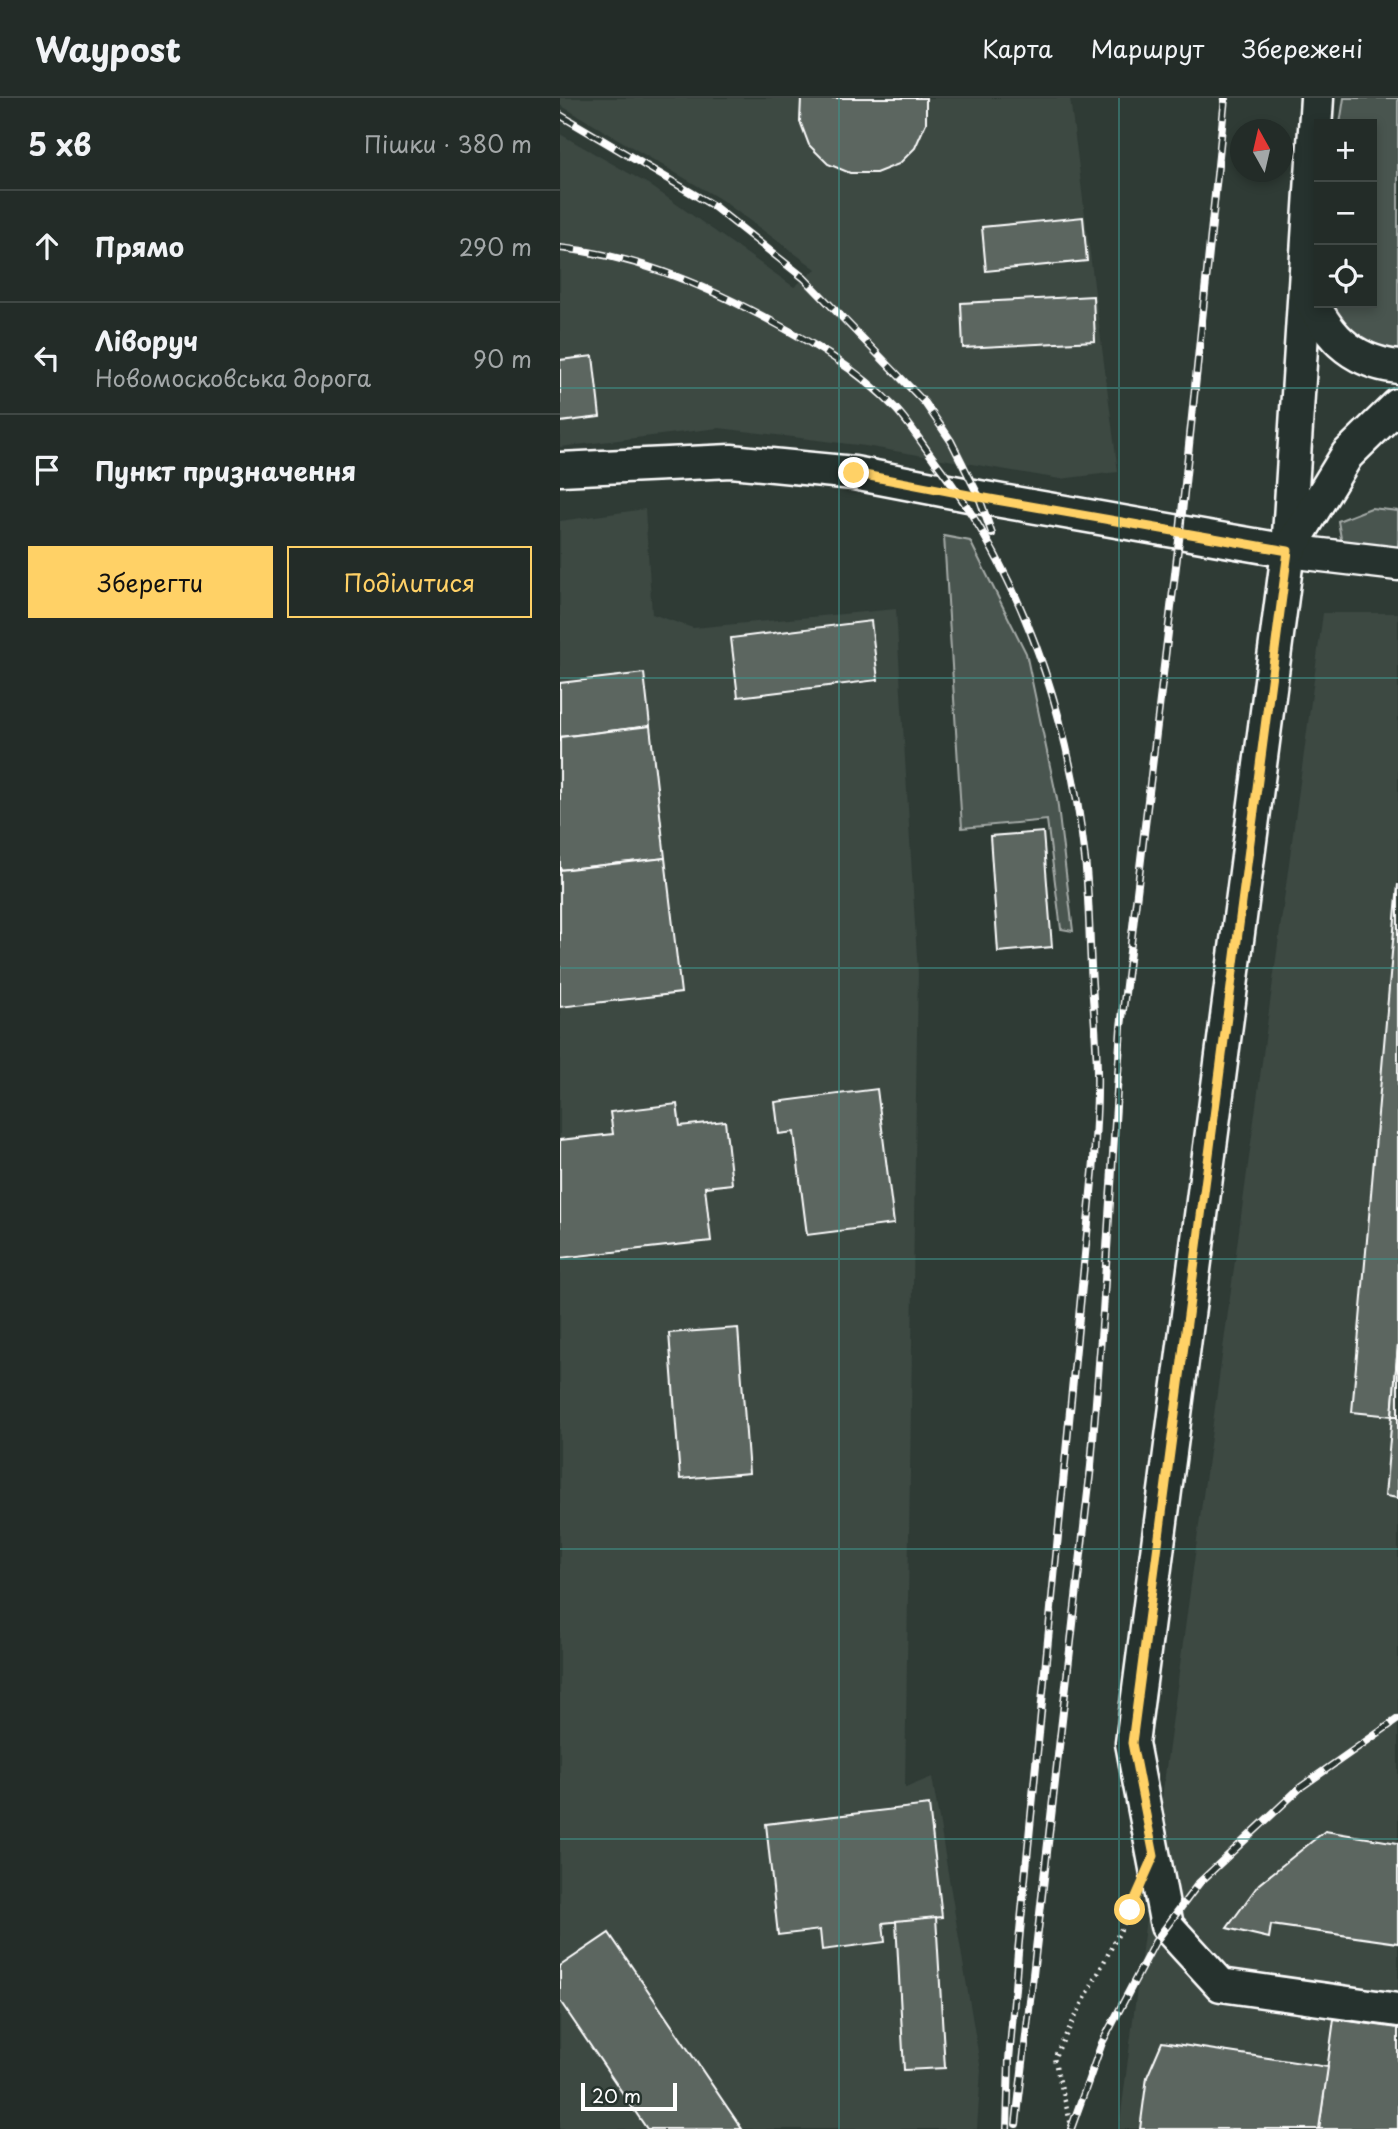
<!DOCTYPE html>
<html lang="uk">
<meta charset="utf-8">
<style>
:root{--surface:#232c28;--page:#2b3430;--text:#f1f3f6;--muted:#a3a7a8;--line:#404845;--accent:#ffd166}
body{margin:0;font-family:"Playpen Sans",sans-serif;background:var(--page);color:var(--text)}
.controls{position:absolute;right:21px;top:21px;display:grid;overflow:hidden;border-radius:0px;box-shadow:0 4px 10px #0003}
.controls button{width:63px;height:63px;display:grid;place-items:center;padding:0;border:0;border-bottom:2px solid var(--line);background:var(--surface);color:var(--text);font:35px sans-serif}
.compass{position:absolute;left:670px;top:21px;width:63px;height:63px;border-radius:50%;background:var(--surface);box-shadow:0 4px 10px #0003;rotate:352deg}
.scale{position:absolute;left:21px;bottom:18px;width:96px;box-sizing:border-box;padding-left:7px;border:4px solid #fff;border-top:0;font-size:19px;line-height:24px;white-space:nowrap;color:#fff;-webkit-text-stroke:5px #26332d;paint-order:stroke}
.stop{position:absolute;width:21px;height:21px;margin:-16px;border:5px solid #ffd166;border-radius:50%;background:#fff}
.stop.end{background:#ffd166;border-color:#fff;box-shadow:0 2px 7px #0008}
.list{margin:0;padding:0;list-style:none}
h2{display:flex;justify-content:space-between;align-items:center;height:91px;margin:0;padding:0 28px;font-size:30px}
h2 small{font-size:23px;font-weight:400;color:var(--muted)}
.list li{display:grid;grid-template-columns:46px 1fr auto;gap:21px;align-items:center;box-sizing:border-box;height:112px;padding:0 28px;border-top:2px solid var(--line)}
.list b{display:block;font-size:26px;white-space:nowrap}
.list p{margin:0;font-size:23px;white-space:nowrap;color:var(--muted)}
.list em{font-size:23px;font-style:normal;color:var(--muted)}
.actions{display:flex;gap:14px;padding:21px 28px}
.actions a{flex:1;padding:16px 0;border:2px solid var(--accent);border-radius:0px;text-align:center;font-size:24px;color:var(--accent)}
.actions .main{background:var(--accent);color:#111}
.icon{flex:none;width:38px;height:38px;fill:none;stroke:currentColor;stroke-width:2;stroke-linecap:round;stroke-linejoin:round}
.map{position:relative;flex:none;width:838px;height:2031px;overflow:hidden}
header{display:flex;align-items:center;gap:42px;box-sizing:border-box;height:98px;padding:0 35px;background:var(--surface);border-bottom:2px solid var(--line)}
header strong{font-size:33px}
nav{display:flex;gap:38px;margin-inline-start:auto;font-size:24px}
main{display:flex}
aside{flex:1;background:var(--surface)}
.map>svg:first-child{display:block}
</style>
<header>
<strong>Waypost</strong>
<nav><a>Карта</a><a>Маршрут</a><a>Збережені</a></nav>
</header>
<main>
<aside>
<h2>5 хв<small>Пішки · 380 m</small></h2>
<ul class="list">
<li><svg class="icon" aria-label="ahead" viewBox="0 0 24 24"><path d="M12 20V5M6 11l6-6 6 6"/></svg><div><b>Прямо</b></div><em>290 m</em></li>
<li><svg class="icon" aria-label="left" viewBox="0 0 24 24"><path d="M17 20v-9H6M10 6l-5 5 5 5"/></svg><div><b>Ліворуч</b><p>Новомосковська дорога</p></div><em>90 m</em></li>
<li><svg class="icon" aria-label="arrive" viewBox="0 0 24 24"><path d="M6 21V4h12l-3 4 3 4H6"/></svg><div><b>Пункт призначення</b></div></li>
</ul>
<div class="actions"><a class="main">Зберегти</a><a>Поділитися</a></div>
</aside>
<div class="map">
<svg width="838" height="2031" viewBox="0 0 838 2031">
<rect width="100%" height="100%" fill="#2f3b35"/>
<filter id="ink" filterUnits="userSpaceOnUse"><feTurbulence type="fractalNoise" baseFrequency=".0143" numOctaves="2"/><feDisplacementMap in="SourceGraphic" scale="14" xChannelSelector="R" yChannelSelector="G"/><feConvolveMatrix kernelMatrix="1 2 1 2 8 2 1 2 1" color-interpolation-filters="sRGB"/></filter>
<g filter="url(#ink)">
<!-- built -->
<g fill="#3c4842">
<path d="M0,0H510L558,374L500,381L305,348L159,330L0,349V36L88,86L234,189L256,171L160,101L0,7Z"/>
<path d="M85,411L92,516L133,530L336,511L358,875L345,1690L372,1679L421,1972L417,2031H0V423Z"/>
<path d="M763,515H838V2031H559L594,1758Z"/>
</g>
<!-- green -->
<g fill="#4a544f" stroke="#a4aaa7" stroke-width="2">
<path d="M784,0H838V252C805,256 787,227 767,205H812V26H780Z"/>
<path d="M811,410L838,413V460L784,458L778,423Z"/>
<path d="M384,438L410,443L466,555L497,701L513,833L501,831L487,722L402,730Z"/>
</g>
<!-- building -->
<g fill="#5b6661" stroke="#fff" stroke-width="2">
<path d="M241,0H366V25L355,50L339,66L316,75H290L268,66L249,47L240,23Z"/>
<path d="M523,119L527,163L426,173L422,129Z"/>
<path d="M533,198L535,243L403,250L401,205Z"/>
<path d="M33,258L40,319L0,324V262Z"/>
<path d="M311,523L318,582L178,599L171,540Z"/>
<path d="M84,575L90,628L0,639V585Z"/>
<path d="M90,628L105,760L0,772V639Z"/>
<path d="M483,734L492,849L438,854L430,738Z"/>
<path d="M105,760L121,895L0,909V772Z"/>
<path d="M838,786V1247L832,1318L792,1314Z"/>
<path d="M317,991L334,1126L247,1137L234,1034L219,1036L215,1004Z"/>
<path d="M117,1006L120,1028L165,1023L172,1086L145,1089L151,1143L0,1160V1042L53,1036L50,1014Z"/>
<path d="M178,1230L189,1375L120,1381L109,1235Z"/>
<path d="M838,1247V1318H832Z"/>
<path d="M832,1318H838V1400L825,1398Z"/>
<path d="M369,1707L382,1819L323,1825L325,1844L262,1852L260,1832L218,1837L206,1726Z"/>
<path d="M765,1733L838,1745V1845L711,1827L709,1840L667,1830L699,1786Z"/>
<path d="M376,1819L385,1970L344,1972L336,1823Z"/>
<path d="M49,1835L182,2031H87L0,1903V1868Z"/>
<path d="M774,1921L838,1930V2031H759Z"/>
<path d="M602,1944L768,1969L759,2031H580L587,1979Z"/>
</g>
<g fill="none" stroke-linecap="round" stroke-linejoin="round">
<defs>
<g id="minor">
<path d="M757,0L728,453L572,1645L607,1828L661,1887L838,1912"/>
<path d="M746,192C766,235 788,263 838,269"/>
<path d="M0,371L171,363L294,375L419,399L728,453L838,466"/>
<path d="M731,449L787,357L838,307"/>
</g>
</defs>
<!-- minor casing -->
<use href="#minor" stroke="#fff" stroke-width="37"/>
<!-- path -->
<path stroke="#fff" stroke-width="4.5" stroke-dasharray="2 5" stroke-linecap="butt" d="M512,2031L494,1960L571,1812"/>
<!-- minor -->
<use href="#minor" stroke="#26332d" stroke-width="32"/>
<defs>
<g id="rail">
<path d="M0,17L152,107L244,180L365,305L391,343L419,399L432,436"/>
<path d="M0,150C71,157 137,184 200,217C249,243 297,270 336,311C350,326 362,346 375,363C463,479 509,616 525,761C529,797 529,832 531,868C533,909 538,951 537,992C537,1015 535,1039 534,1063L458,1854L449,1962L447,2031"/>
<path d="M456,2026L531,1368L543,1214L561,929L620,434L665,0"/>
<path d="M511,2031L542,1945L595,1844L639,1785L741,1689L838,1621"/>
</g>
</defs>
<!-- rail casing -->
<use href="#rail" stroke="#fff" stroke-width="8"/>
<!-- rail -->
<use href="#rail" stroke="#26332d" stroke-width="5" stroke-dasharray="16" stroke-linecap="butt"/>
</g>
</g>
<g fill="none" stroke-linecap="round" stroke-linejoin="round" filter="url(#ink)">
<!-- route -->
<path stroke="#ffd166" stroke-width="9" d="M294,375L419,399L728,453L572,1645L594,1758L570,1812"/>
</g>
<!-- grid -->
<path fill="none" stroke="#3f918b" stroke-width="2" stroke-opacity="0.55" d="M279,0V2031M559,0V2031M0,290H838M0,580H838M0,870H838M0,1161H838M0,1451H838M0,1741H838"/>
</svg>
<div class="controls">
<button>+</button>
<button>−</button>
<button><svg class="icon" aria-label="locate" viewBox="0 0 24 24"><circle cx="12" cy="12" r="6"/><path d="M12 2v4M12 18v4M2 12h4M18 12h4"/></svg></button>
</div>
<svg class="compass" viewBox="-18 -18 36 36"><path d="M0-13l5 13h-10z" fill="#e53935"/><path d="M0 13l5-13h-10z" fill="#a3a7a8"/></svg>
<div class="scale">20 m</div>
<div class="stop" style="left:570px;top:1812px"></div>
<div class="stop end" style="left:294px;top:375px"></div>
</div>
</main>
